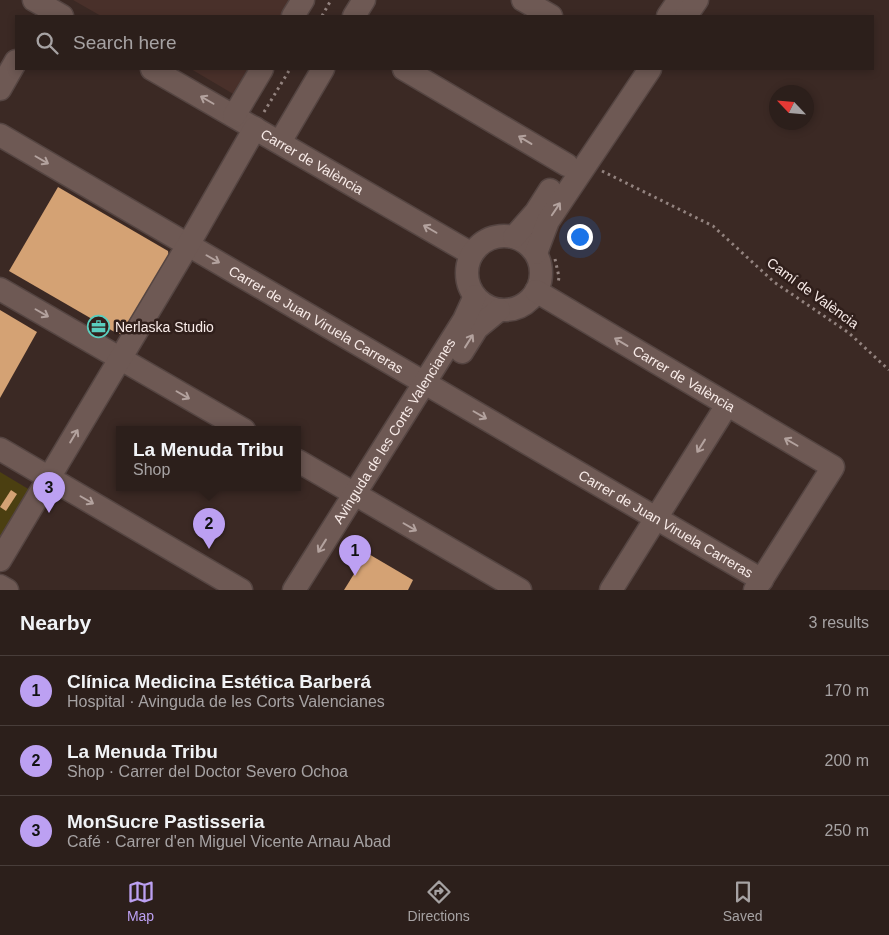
<!DOCTYPE html>
<meta charset="utf-8">
<style>
:root{--surface:#2c1f1b;--page:#382c28;--text:#f1f3f6;--muted:#a6a2a3;--line:#483d3a;--accent:#bca0f2}
body{margin:0;font-family:Helvetica,sans-serif;background:var(--page);color:var(--text)}
.compass{position:absolute;left:769px;top:85px;width:45px;height:45px;border-radius:50%;background:var(--surface);box-shadow:0 2px 8px #0003;rotate:296deg}
.you{position:absolute;left:579px;top:236px;width:18px;height:18px;margin:-12px;border:4px solid #fff;border-radius:50%;background:#1a73e8;box-shadow:0 0 0 8px #1a73e833}
.badge{display:grid;place-items:center;width:32px;height:32px;border-radius:50%;background:var(--accent);color:#111;font-size:16px;font-weight:700}
.pin{position:absolute;translate:-50% -41px;filter:drop-shadow(0 1px 2px #0008)}
.pin::after{content:'';position:absolute;top:26px;width:18px;height:15px;background:inherit;clip-path:polygon(0 0,100% 0,50% 100%)}
.popup{position:absolute;left:116px;top:426px;width:185px;height:65px;box-sizing:border-box;display:grid;place-content:center;border-radius:0px;background:var(--surface);filter:drop-shadow(0 1px 4px #0005);font-size:16px;white-space:nowrap;color:var(--muted)}
.popup b{font-size:19px;color:var(--text)}
.popup::after{content:'';position:absolute;left:50%;top:100%;margin-left:-10px;border:10px solid transparent;border-top-color:var(--surface)}
.list{margin:0;padding:0;list-style:none}
h2{display:flex;justify-content:space-between;align-items:center;height:65px;margin:0;padding:0 20px;font-size:21px}
h2 small{font-size:16px;font-weight:400;color:var(--muted)}
.list li{display:grid;grid-template-columns:32px 1fr auto;gap:15px;align-items:center;box-sizing:border-box;height:70px;padding:0 20px;border-top:1px solid var(--line)}
.list b{display:block;font-size:19px;white-space:nowrap}
.list p{margin:0;font-size:16px;white-space:nowrap;color:var(--muted)}
.list em{font-size:16px;font-style:normal;color:var(--muted)}
.icon{flex:none;width:28px;height:28px;fill:none;stroke:currentColor;stroke-width:2;stroke-linecap:round;stroke-linejoin:round}
.map{position:relative;flex:none;width:889px;height:590px;overflow:hidden}
.search{position:absolute;background:var(--surface);box-shadow:0 2px 8px #0003;left:15px;right:15px;top:15px;height:55px;display:flex;align-items:center;gap:12px;box-sizing:border-box;padding:0 18px;border-radius:0px;color:var(--muted);font-size:19px}
.sheet{height:275px;background:var(--surface)}
nav{display:flex;justify-content:space-around;align-items:center;box-sizing:border-box;height:70px;border-top:1px solid var(--line);background:var(--surface);font-size:14px;color:var(--muted)}
nav a{display:grid;justify-items:center;gap:2px}
nav .on{color:var(--accent)}
.map>svg:first-child{display:block}
</style>
<div class="map">
<svg width="889" height="590" viewBox="0 0 889 590">
<rect width="100%" height="100%" fill="#3b2924"/>
<!-- built -->
<g fill="#49302a">
<path d="M73,0H291L281,16H101Z"/>
<path d="M191,69H251L235,95Z"/>
</g>
<!-- green -->
<path fill="#4b3f11" d="M0,472L35,493L0,551Z"/>
<!-- building -->
<g fill="#d4a274">
<path d="M58,187L168,251L169,258L126,334H118L9,271Z"/>
<path d="M0,310L37,332L0,398Z"/>
<path d="M11,490L17,494L6,511L0,507Z"/>
<path d="M367,553L413,580L408,590H344Z"/>
</g>
<g fill="none" stroke-linecap="round" stroke-linejoin="round">
<defs>
<g id="minor">
<path d="M34,0L62,16"/>
<path d="M523,0L551,16"/>
<path d="M293,16L303,0"/>
<path d="M354,16L364,0"/>
<path d="M668,16L679,0"/>
<path d="M686,16L697,0"/>
<path id="s1" d="M152,69L472,254"/>
<path d="M404,69L567,165"/>
<path d="M0,89L16,61"/>
<path d="M234,116L262,69"/>
<path id="s2" d="M0,135L762,580"/>
<path d="M280,142L323,69"/>
<circle cx="504" cy="273" r="37"/>
<path d="M514,237L536,212L550,190"/>
<path d="M536,253L548,221L650,69"/>
<path d="M0,289L244,430"/>
<path id="s3" d="M536,291L833,467L755,590"/>
<path d="M462,352L477,328L499,310"/>
<path d="M0,449L241,590"/>
<path d="M298,461L520,590"/>
<path d="M0,560L188,245L255,128"/>
<path d="M0,586L7,590"/>
<path id="s4" d="M294,590L464,320L475,296"/>
<path d="M611,590L727,405"/>
</g>
</defs>
<!-- minor casing -->
<use href="#minor" stroke="#554542" stroke-width="25"/>
<!-- path -->
<g stroke="#93837f" stroke-width="3" stroke-dasharray="2.5 4" stroke-linecap="butt">
<path d="M322,16L331,0"/>
<path d="M264,112L290,69"/>
<path d="M602,171L713,226L774,282L849,333L889,370"/>
<path d="M555,259L559,277L558,284"/>
</g>
<!-- minor -->
<use href="#minor" stroke="#6e5954" stroke-width="22"/>
</g>
<!-- one-way arrows -->
<defs><path id="oneway-shaft" d="M-6 0H5M1.5-3L5.5 0L1.5 3" fill="none" stroke-width="1.6" stroke-linecap="round" stroke-linejoin="round" transform="scale(1.25)"/></defs>
<g stroke="#b3a29e">
<use href="#oneway-shaft" transform="translate(207 100) rotate(-150)"/>
<use href="#oneway-shaft" transform="translate(525 140) rotate(-149)"/>
<use href="#oneway-shaft" transform="translate(42 160) rotate(30)"/>
<use href="#oneway-shaft" transform="translate(556 209) rotate(-56)"/>
<use href="#oneway-shaft" transform="translate(430 229) rotate(-150)"/>
<use href="#oneway-shaft" transform="translate(213 259) rotate(30)"/>
<use href="#oneway-shaft" transform="translate(42 313) rotate(30)"/>
<use href="#oneway-shaft" transform="translate(469 341) rotate(-58)"/>
<use href="#oneway-shaft" transform="translate(621 342) rotate(-149)"/>
<use href="#oneway-shaft" transform="translate(183 395) rotate(30)"/>
<use href="#oneway-shaft" transform="translate(480 415) rotate(30)"/>
<use href="#oneway-shaft" transform="translate(74 436) rotate(-59)"/>
<use href="#oneway-shaft" transform="translate(791 442) rotate(-150)"/>
<use href="#oneway-shaft" transform="translate(701 446) rotate(122)"/>
<use href="#oneway-shaft" transform="translate(87 500) rotate(30)"/>
<use href="#oneway-shaft" transform="translate(410 527) rotate(30)"/>
<use href="#oneway-shaft" transform="translate(322 546) rotate(122)"/>
</g>
<!-- icons -->
<defs>
<symbol id="office-ring" viewBox="-11 -11 22 22"><circle r="9.5" fill="#301f1b" stroke="#5acebe" stroke-width="1.5"/><path d="M-6-3h4V-5.5h4V-3h4V5H-6ZM-1-4.5V-3h2v-1.5ZM-6 0V1H6V0Z" fill="#5acebe"/></symbol>
</defs>
<g fill-rule="evenodd">
<use href="#office-ring" x="86" y="314" width="25" height="25"/>
</g>
<g text-anchor="middle" stroke-width="5" stroke-linejoin="round" paint-order="stroke">
<!-- street labels -->
<g font-size="14" fill="#f8ebe8" stroke="#301f1b">
<text dy="5" stroke="none"><textPath href="#s1" startOffset="185">Carrer de València</textPath></text>
<text transform="translate(813 293) rotate(36)" y="5">Camí de València</text>
<text dy="5" stroke="none"><textPath href="#s2" startOffset="366">Carrer de Juan Viruela Carreras</textPath></text>
<text dy="5" stroke="none"><textPath href="#s3" startOffset="172">Carrer de València</textPath></text>
<text dy="5" stroke="none"><textPath href="#s4" startOffset="188">Avinguda de les Corts Valencianes</textPath></text>
<text dy="5" stroke="none"><textPath href="#s2" startOffset="771">Carrer de Juan Viruela Carreras</textPath></text>
</g>
<!-- poi labels -->
<g font-size="14" fill="#f8ebe8" stroke="#301f1b" text-anchor="start">
<text x="115" y="332">Nerlaska Studio</text>
</g>
</g>
</svg>
<svg class="compass" viewBox="-18 -18 36 36"><path d="M0-13l5 13h-10z" fill="#e53935"/><path d="M0 13l5-13h-10z" fill="#a6a2a3"/></svg>
<div class="you"></div>
<div class="pin badge" style="left:355px;top:576px">1</div>
<div class="pin badge" style="left:209px;top:549px">2</div>
<div class="popup"><b>La Menuda Tribu</b>Shop</div>
<div class="pin badge" style="left:49px;top:513px">3</div>
<div class="search"><svg class="icon" aria-label="search" viewBox="0 0 24 24"><circle cx="10" cy="10" r="6"/><path d="M15 15l6 6"/></svg>Search here</div>
</div>
<section class="sheet">
<h2>Nearby<small>3 results</small></h2>
<ul class="list">
<li><span class="badge">1</span><div><b>Clínica Medicina Estética Barberá</b><p>Hospital · Avinguda de les Corts Valencianes</p></div><em>170 m</em></li>
<li><span class="badge">2</span><div><b>La Menuda Tribu</b><p>Shop · Carrer del Doctor Severo Ochoa</p></div><em>200 m</em></li>
<li><span class="badge">3</span><div><b>MonSucre Pastisseria</b><p>Café · Carrer d'en Miguel Vicente Arnau Abad</p></div><em>250 m</em></li>
</ul>
</section>
<nav>
<a class="on"><svg class="icon" aria-label="map" viewBox="0 0 24 24"><path d="M3 6l6-2 6 2 6-2v14l-6 2-6-2-6 2zM9 4v14M15 6v14"/></svg>Map</a>
<a><svg class="icon" aria-label="directions" viewBox="0 0 24 24"><path d="M12 3l9 9-9 9-9-9zM9 14v-3h6M13 9l2 2-2 2"/></svg>Directions</a>
<a><svg class="icon" aria-label="saved" viewBox="0 0 24 24"><path d="M7 4h10v16l-5-4-5 4z"/></svg>Saved</a>
</nav>
